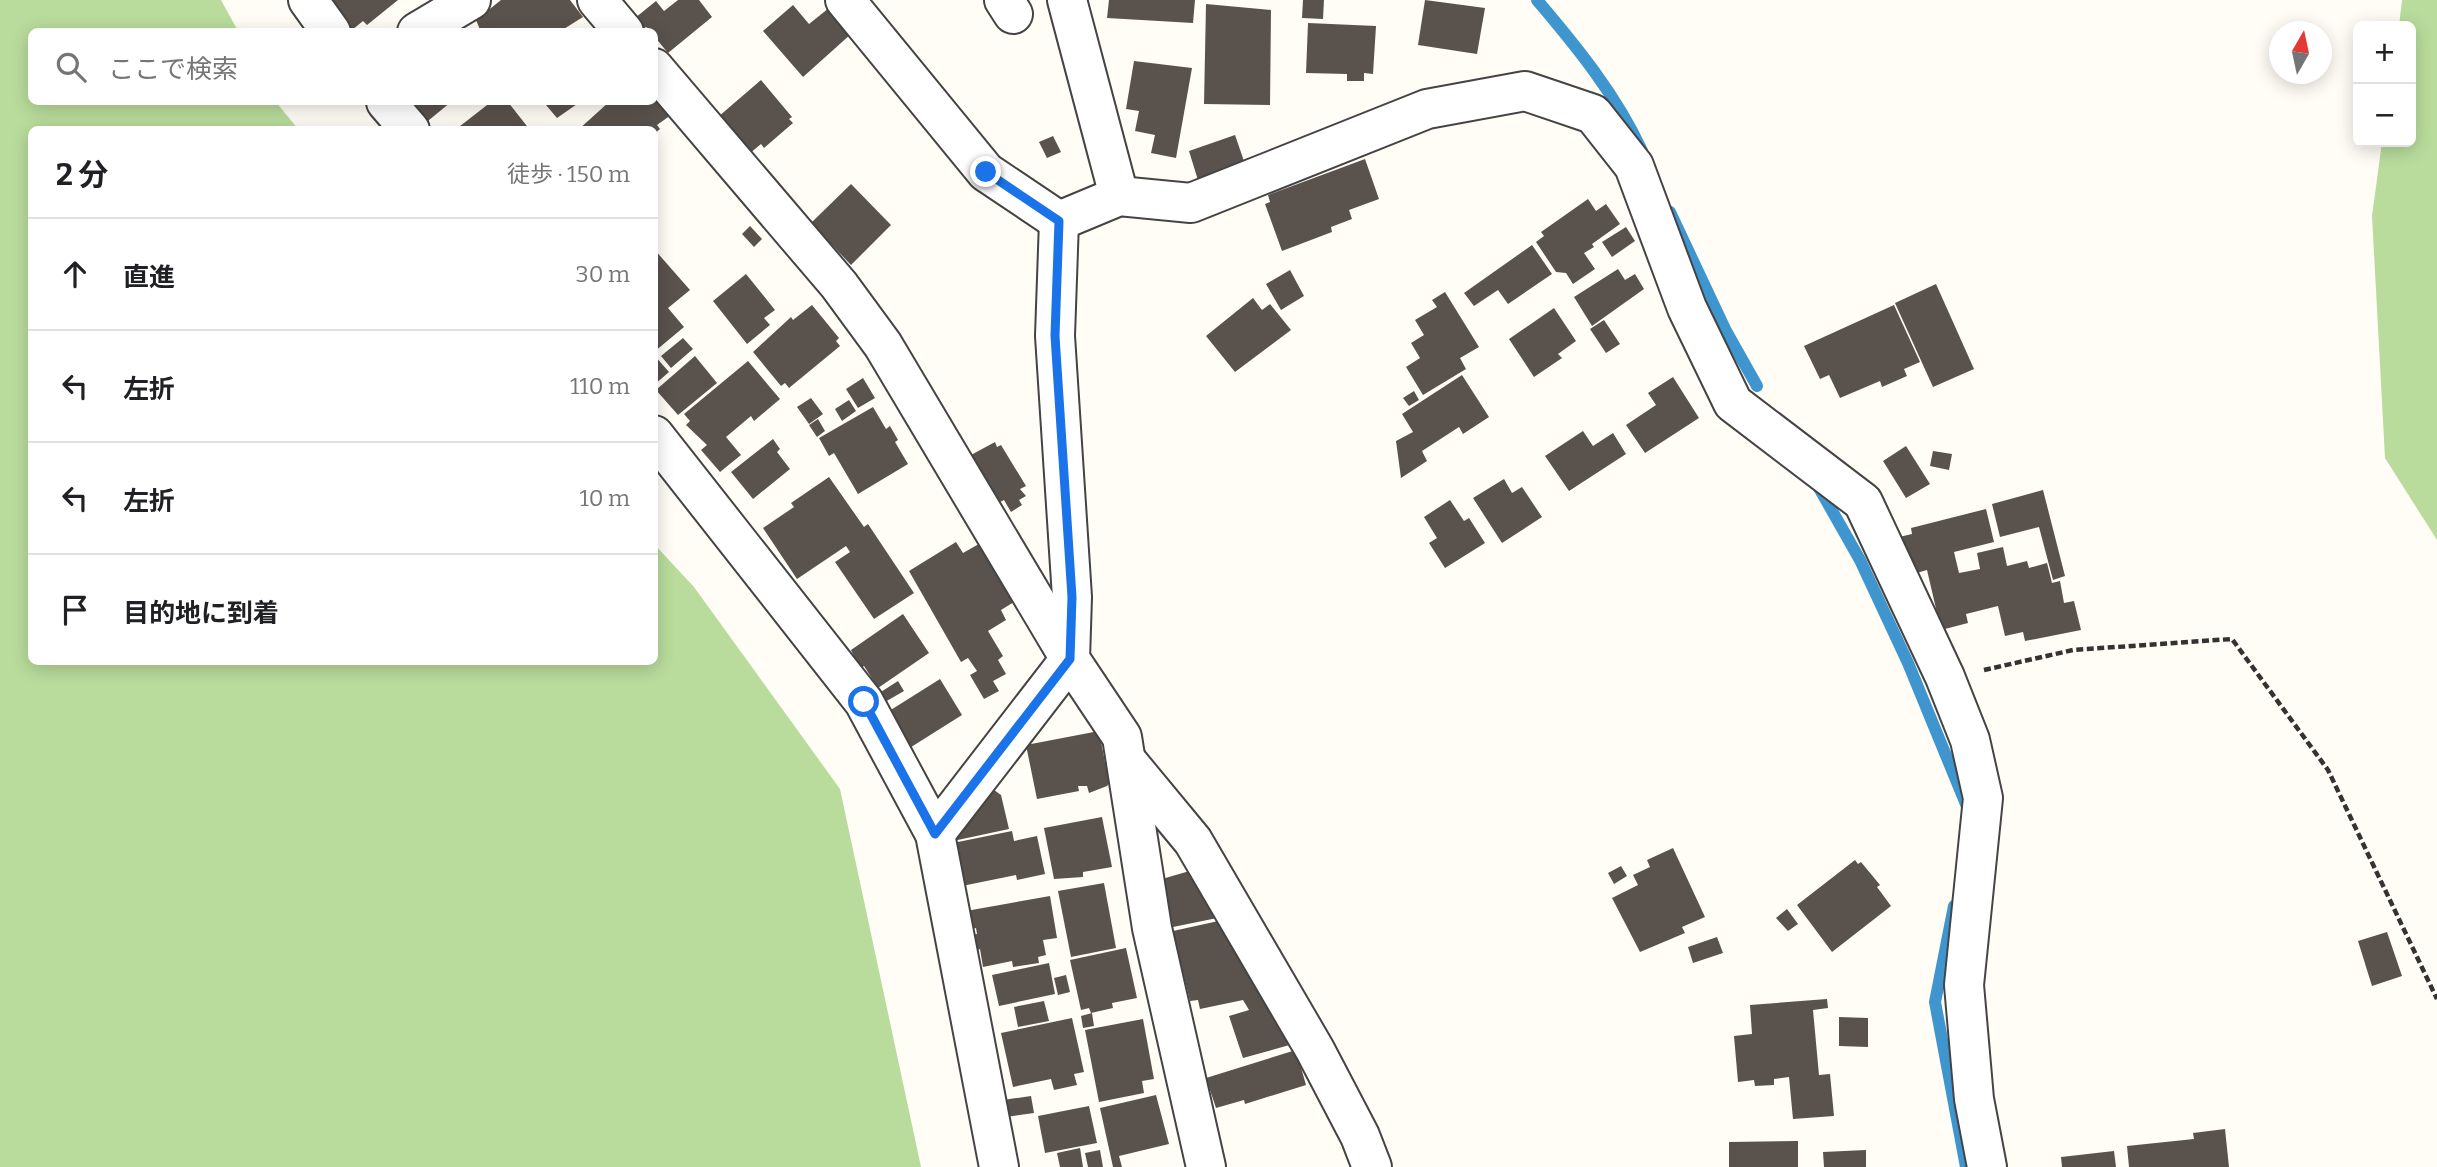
<!DOCTYPE html>
<html lang="ja">
<meta charset="utf-8">
<style>
:root{--surface:#fff;--page:#f6f6f6;--text:#202124;--muted:#757577;--line:#e0e0e0}
body{margin:0;font-family:Bitter,"Noto Sans JP",serif;background:var(--page);color:var(--text)}
.controls{position:absolute;right:21px;top:21px;display:grid;overflow:hidden;border-radius:10px;box-shadow:0 4px 18px #0003}
.controls button{width:63px;height:63px;display:grid;place-items:center;padding:0;border:0;border-bottom:2px solid var(--line);background:var(--surface);color:var(--text);font:35px sans-serif}
.compass{position:absolute;left:2269px;top:21px;width:63px;height:63px;border-radius:50%;background:var(--surface);box-shadow:0 4px 18px #0003;rotate:9deg}
.stop{position:absolute;width:21px;height:21px;margin:-16px;border:5px solid #1a73e8;border-radius:50%;background:#fff}
.stop.end{background:#1a73e8;border-color:#fff;box-shadow:0 2px 7px #0008}
.list{margin:0;padding:0;list-style:none}
h2{display:flex;justify-content:space-between;align-items:center;height:91px;margin:0;padding:0 28px;font-size:30px}
h2 small{font-size:23px;font-weight:400;color:var(--muted)}
.list li{display:grid;grid-template-columns:46px 1fr auto;gap:21px;align-items:center;box-sizing:border-box;height:112px;padding:0 28px;border-top:2px solid var(--line)}
.list b{display:block;font-size:26px;white-space:nowrap}
.list em{font-size:23px;font-style:normal;color:var(--muted)}
.icon{flex:none;width:38px;height:38px;fill:none;stroke:currentColor;stroke-width:2;stroke-linecap:round;stroke-linejoin:round}
.map{position:relative;flex:none;width:2437px;height:1167px;overflow:hidden}
.search{position:absolute;background:var(--surface);box-shadow:0 4px 18px #0003;left:28px;top:28px;width:630px;height:77px;display:flex;align-items:center;gap:18px;box-sizing:border-box;padding:0 24px;border-radius:10px;color:var(--muted);font-size:26px}
.panel{position:absolute;background:var(--surface);box-shadow:0 4px 18px #0003;left:28px;top:126px;width:630px;height:539px;border-radius:10px}
.map>svg:first-child{display:block}
</style>
<div class="map">
<svg width="2437" height="1167" viewBox="0 0 2437 1167">
<rect width="100%" height="100%" fill="#fffdf5"/>
<!-- forest -->
<g fill="#b9dc9c">
<path d="M0,0H221L238,31L32,32V102H276L298,129L32,130V662H654L655,545L694,587L840,789L921,1167H0Z"/>
<path d="M2402,0H2437V540L2385,458L2372,216L2382,142H2411V26H2399Z"/>
</g>
<g fill="none" stroke-linecap="round" stroke-linejoin="round">
<!-- stream -->
<g stroke="#3f96cf" stroke-width="12">
<path d="M1537,0C1577,47 1616,95 1642,151"/>
<path d="M1670,212L1726,331L1757,386"/>
<path d="M1818,486L1860,560L1908,663L1968,809"/>
<path d="M1954,906L1935,1002L1966,1167"/>
</g>
</g>
<!-- building -->
<g fill="#5a524d">
<path d="M312,0H398L367,25L363,21L352,30L338,11Z"/>
<path d="M501,0H570L583,17L559,32H481L476,20Z"/>
<path d="M678,0H699L712,17L668,53L654,36V32L646,27L643,29L635,18L656,1L664,11Z"/>
<path d="M1109,0H1195L1193,23L1107,18Z"/>
<path d="M1303,0H1324L1323,19L1302,18Z"/>
<path d="M1425,0L1485,8L1477,54L1418,45Z"/>
<path d="M1206,4L1271,10L1270,105L1204,104Z"/>
<path d="M793,5L809,24L829,8L851,34L803,77L763,31Z"/>
<path d="M1308,23L1376,26L1373,74L1364,73V81H1347V74L1306,73Z"/>
<path d="M1134,61L1192,68L1176,158L1151,153L1155,135L1135,131L1139,111L1126,109Z"/>
<path d="M761,80L792,117L789,119L793,123L764,148L761,144L749,154L718,117Z"/>
<path d="M654,96L671,115L657,125L660,129L654,134V130H578L609,102H654Z"/>
<path d="M403,102H451L423,125Z"/>
<path d="M491,102H508L530,130H455Z"/>
<path d="M551,102H580L557,118L546,105Z"/>
<path d="M1235,135L1246,167L1201,190L1189,151Z"/>
<path d="M1053,136L1061,152L1047,158L1039,142Z"/>
<path d="M1365,159L1379,199L1349,210L1352,219L1331,227L1332,232L1282,251L1265,204L1270,202L1268,195Z"/>
<path d="M851,184L891,225L851,265L811,223Z"/>
<path d="M1588,199L1596,211L1606,204L1620,224L1592,244L1594,247L1584,253L1595,269L1573,284L1566,273L1556,272L1536,242L1544,236L1541,232Z"/>
<path d="M750,226L762,239L754,247L742,234Z"/>
<path d="M1626,227L1635,241L1612,257L1602,242Z"/>
<path d="M1532,245L1552,274L1508,304L1498,290L1474,306L1464,293Z"/>
<path d="M654,249L690,290L668,308L684,327L654,352Z"/>
<path d="M1618,269L1625,280L1635,274L1644,289L1592,326L1574,297Z"/>
<path d="M1290,270L1304,296L1281,310L1266,284Z"/>
<path d="M746,274L775,310L764,318L770,325L747,344L713,301Z"/>
<path d="M1936,284L1974,369L1933,387L1895,303Z"/>
<path d="M1445,292L1479,347L1460,358L1466,369L1423,395L1406,367L1420,358L1411,343L1424,335L1415,320L1437,307L1432,300Z"/>
<path d="M1253,298L1262,310L1270,304L1291,330L1235,372L1206,336Z"/>
<path d="M812,305L839,338L836,341L840,346L789,388L785,383L781,386L753,352L791,317L793,320Z"/>
<path d="M1894,305L1920,362L1904,369L1907,376L1882,387L1880,381L1840,398L1829,375L1820,379L1804,346Z"/>
<path d="M1554,308L1576,341L1558,354L1562,358L1534,377L1509,339Z"/>
<path d="M1604,320L1620,344L1606,353L1590,329Z"/>
<path d="M683,338L693,349L671,368L661,356Z"/>
<path d="M654,355L669,372L654,385Z"/>
<path d="M695,356L717,383L678,415L656,390Z"/>
<path d="M748,361L780,399L754,421L751,416L726,437L741,455L720,472L701,450L707,445L686,425L690,421L684,414Z"/>
<path d="M1462,375L1489,417L1463,434L1459,427L1422,451L1427,461L1401,478L1396,441L1413,432L1402,414Z"/>
<path d="M1673,377L1699,418L1645,453L1626,425L1656,405L1648,393Z"/>
<path d="M863,378L875,398L858,408L846,389Z"/>
<path d="M1414,391L1419,400L1409,406L1403,398Z"/>
<path d="M811,398L823,414L809,424L797,407Z"/>
<path d="M849,400L856,411L842,421L835,409Z"/>
<path d="M873,407L886,429L890,426L898,440L895,442L908,464L858,494L834,453L829,456L819,438Z"/>
<path d="M818,419L825,431L817,437L809,425Z"/>
<path d="M1583,431L1593,446L1613,433L1626,454L1569,491L1545,456Z"/>
<path d="M773,439L780,449L777,452L790,469L753,499L731,472Z"/>
<path d="M995,442L997,447L1001,445L1026,486L1020,489L1026,496L1019,500L1022,505L1011,512L1004,500L998,503L971,466L976,462L971,455Z"/>
<path d="M1906,446L1930,484L1906,498L1883,461Z"/>
<path d="M1933,451L1952,454L1949,470L1930,466Z"/>
<path d="M829,477L864,527L868,524L914,593L874,619L835,562L850,552L846,546L797,579L763,528L794,507L791,503Z"/>
<path d="M1504,479L1512,493L1522,487L1542,517L1502,543L1473,498Z"/>
<path d="M2043,490L2065,576L2053,580L2039,527L2000,537L1992,504Z"/>
<path d="M1450,500L1464,521L1469,518L1485,543L1445,568L1429,543L1437,538L1424,517Z"/>
<path d="M1986,509L1994,542L1954,552L1959,573L1980,569L1977,553L2003,547L2007,566L2027,561L2029,568L2047,563L2052,583L2060,581L2064,603L2074,601L2081,630L2025,641L2023,632L2005,636L1998,606L1966,614L1968,623L1941,630L1927,570L1913,574L1899,537L1912,534L1911,528Z"/>
<path d="M984,541L1019,599L1001,610L1006,620L988,631L1003,656L998,660L1006,674L993,681L999,691L984,699L970,675L977,671L968,658L961,662L909,571L956,542L963,553Z"/>
<path d="M903,614L929,653L878,688L864,666L860,669L851,650Z"/>
<path d="M940,679L962,715L908,749L886,713Z"/>
<path d="M898,681L904,691L878,706L873,697Z"/>
<path d="M1099,731L1109,783L1107,786L1089,793L1087,786H1078L1079,791L1037,799L1026,745Z"/>
<path d="M990,787L1001,795L1009,829L953,841Z"/>
<path d="M1102,817L1112,867L1083,872V877L1054,879L1044,828Z"/>
<path d="M1012,831L1014,841L1037,836L1045,874L1017,880L1016,875L962,886L953,843Z"/>
<path d="M1673,848L1705,917L1682,927L1685,933L1640,952L1612,898L1638,885L1633,875L1650,867L1647,860Z"/>
<path d="M1855,860L1858,864L1861,862L1880,885L1877,887L1891,906L1832,952L1797,905Z"/>
<path d="M1621,866L1627,876L1614,884L1608,873Z"/>
<path d="M1193,870L1222,917L1173,927L1162,879Z"/>
<path d="M1104,883L1116,948L1071,957L1058,891Z"/>
<path d="M1050,896L1057,938L1043,940L1046,955L1038,957L1039,963L1013,967L1012,961L983,967L980,949L975,951L972,935L977,934L976,928L969,930L966,911Z"/>
<path d="M1787,909L1798,924L1788,931L1776,918Z"/>
<path d="M1223,920L1293,1044L1243,1058L1229,1016L1249,1010L1243,1000L1200,1009L1198,1000L1190,1001L1173,931Z"/>
<path d="M2387,932L2402,976L2372,986L2358,941Z"/>
<path d="M1717,937L1723,953L1693,963L1688,947Z"/>
<path d="M1126,948L1137,998L1112,1003L1113,1008L1091,1013L1089,1008L1081,1010L1070,960Z"/>
<path d="M1049,963L1055,994L999,1006L992,975Z"/>
<path d="M1066,975L1070,992L1058,995L1054,978Z"/>
<path d="M1827,999L1828,1008L1813,1010L1819,1075L1830,1074L1834,1116L1793,1119L1789,1077L1774,1079V1085L1755,1086L1754,1080L1738,1082L1734,1036L1752,1034L1750,1005Z"/>
<path d="M1044,1001L1049,1021L1018,1027L1014,1007Z"/>
<path d="M1092,1013L1094,1026L1083,1028L1081,1016Z"/>
<path d="M1839,1017L1868,1018V1047L1839,1046Z"/>
<path d="M1072,1018L1084,1072L1074,1074L1077,1085L1054,1090L1051,1079L1013,1087L1001,1033Z"/>
<path d="M1143,1019L1154,1079L1142,1081L1144,1093L1099,1102L1085,1030Z"/>
<path d="M1296,1050L1306,1085L1245,1104L1244,1100L1216,1108L1206,1078Z"/>
<path d="M1156,1095L1169,1144L1119,1156L1122,1167H1113L1100,1108Z"/>
<path d="M1031,1096L1034,1113L1006,1117L1003,1100Z"/>
<path d="M1089,1106L1097,1143L1045,1153L1038,1116Z"/>
<path d="M2225,1129L2229,1167H2129L2127,1146L2194,1139L2193,1133Z"/>
<path d="M1798,1141V1167H1729V1142Z"/>
<path d="M1080,1148L1083,1167H1060L1057,1153Z"/>
<path d="M1100,1150L1103,1167H1088L1085,1153Z"/>
<path d="M1866,1150V1167H1824L1823,1152Z"/>
<path d="M2114,1151L2116,1167H2062L2061,1157Z"/>
</g>
<g fill="none" stroke-linecap="round" stroke-linejoin="round">
<defs>
<g id="minor">
<path d="M308,0L331,32"/>
<path d="M597,0L624,32"/>
<path d="M845,0L986,172L1059,221"/>
<path d="M1004,0L1013,14"/>
<path d="M1067,0L1119,196"/>
<path d="M417,32L471,0"/>
<path d="M654,68L839,285L883,345L1070,659L1122,737L1152,928L1206,1167"/>
<path d="M386,102L410,130"/>
<path d="M1059,221L1119,196L1191,203L1427,109L1525,91L1593,114L1634,166L1687,308L1733,403L1863,502L1945,677L1970,740L1983,798L1964,985L1974,1099L1987,1167"/>
<path d="M654,435L864,702L935,834L999,1167"/>
<path d="M1126,760L1193,841L1315,1050L1360,1136L1372,1167"/>
<path d="M935,834L1070,659L1072,597L1055,336L1059,221"/>
</g>
</defs>
<!-- minor casing -->
<use href="#minor" stroke="#444" stroke-width="42"/>
<!-- path -->
<path stroke="#333" stroke-width="4.5" stroke-dasharray="7 3.5" stroke-linecap="butt" d="M1984,670L2073,650L2232,639L2328,770L2437,999"/>
<!-- minor -->
<use href="#minor" stroke="#fff" stroke-width="38"/>
</g>
<g fill="none" stroke-linecap="round" stroke-linejoin="round">
<!-- route -->
<path stroke="#1a73e8" stroke-width="9" d="M864,702L935,834L1070,659L1072,597L1055,336L1059,221L986,172"/>
</g>
</svg>
<div class="controls">
<button>+</button>
<button>−</button>
</div>
<svg class="compass" viewBox="-18 -18 36 36"><path d="M0-13l5 13h-10z" fill="#e53935"/><path d="M0 13l5-13h-10z" fill="#757577"/></svg>
<div class="stop" style="left:864px;top:702px"></div>
<div class="stop end" style="left:986px;top:172px"></div>
<div class="search"><svg class="icon" aria-label="search" viewBox="0 0 24 24"><circle cx="10" cy="10" r="6"/><path d="M15 15l6 6"/></svg>ここで検索</div>
<section class="panel">
<h2>2 分<small>徒歩 · 150 m</small></h2>
<ul class="list">
<li><svg class="icon" aria-label="ahead" viewBox="0 0 24 24"><path d="M12 20V5M6 11l6-6 6 6"/></svg><div><b>直進</b></div><em>30 m</em></li>
<li><svg class="icon" aria-label="left" viewBox="0 0 24 24"><path d="M17 20v-9H6M10 6l-5 5 5 5"/></svg><div><b>左折</b></div><em>110 m</em></li>
<li><svg class="icon" aria-label="left" viewBox="0 0 24 24"><path d="M17 20v-9H6M10 6l-5 5 5 5"/></svg><div><b>左折</b></div><em>10 m</em></li>
<li><svg class="icon" aria-label="arrive" viewBox="0 0 24 24"><path d="M6 21V4h12l-3 4 3 4H6"/></svg><div><b>目的地に到着</b></div></li>
</ul>
</section>
</div>
